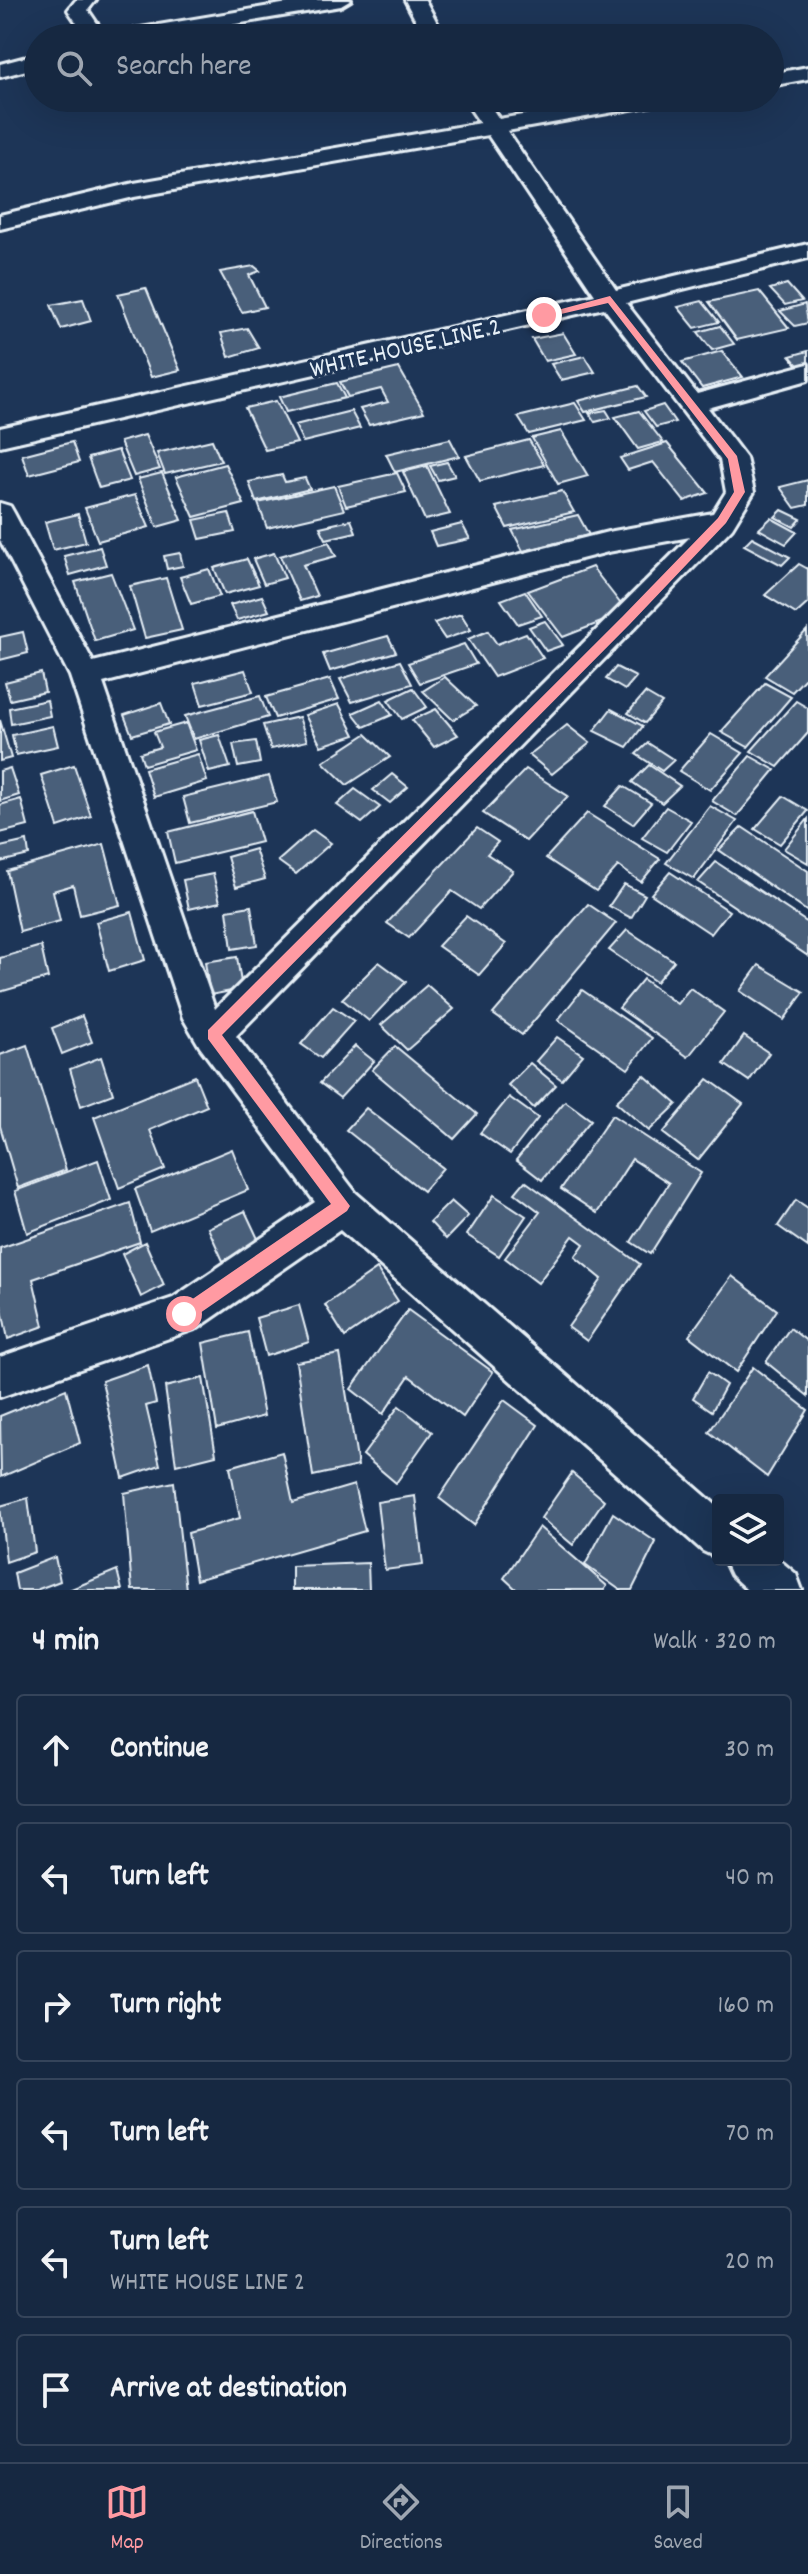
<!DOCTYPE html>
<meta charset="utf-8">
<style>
:root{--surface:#162841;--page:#23344c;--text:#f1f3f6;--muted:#9ea6b1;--line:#35445a;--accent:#ff9aa2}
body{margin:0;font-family:Dekko,sans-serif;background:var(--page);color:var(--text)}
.controls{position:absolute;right:24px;bottom:24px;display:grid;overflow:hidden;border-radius:8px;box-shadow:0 8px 32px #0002}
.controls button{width:72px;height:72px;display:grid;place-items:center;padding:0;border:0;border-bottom:2px solid var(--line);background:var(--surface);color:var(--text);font:40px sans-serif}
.stop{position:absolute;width:24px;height:24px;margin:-18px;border:6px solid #ff9aa2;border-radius:50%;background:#fff}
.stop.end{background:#ff9aa2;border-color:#fff;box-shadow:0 2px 8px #0008}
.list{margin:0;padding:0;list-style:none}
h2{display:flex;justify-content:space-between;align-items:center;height:104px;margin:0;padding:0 32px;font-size:34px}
h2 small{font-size:26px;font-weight:400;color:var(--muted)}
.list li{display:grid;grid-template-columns:52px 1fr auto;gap:24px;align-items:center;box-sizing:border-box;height:112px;margin:0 16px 16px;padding:0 16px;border:2px solid var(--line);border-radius:8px}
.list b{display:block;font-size:30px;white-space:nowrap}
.list p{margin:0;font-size:26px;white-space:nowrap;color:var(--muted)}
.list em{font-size:26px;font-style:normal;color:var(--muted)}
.icon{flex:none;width:44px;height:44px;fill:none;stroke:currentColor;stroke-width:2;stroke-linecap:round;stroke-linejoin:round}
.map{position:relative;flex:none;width:808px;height:1590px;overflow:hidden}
.search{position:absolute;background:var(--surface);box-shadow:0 8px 32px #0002;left:24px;right:24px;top:24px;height:88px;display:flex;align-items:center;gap:20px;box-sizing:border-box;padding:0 28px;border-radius:44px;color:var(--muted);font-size:30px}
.sheet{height:872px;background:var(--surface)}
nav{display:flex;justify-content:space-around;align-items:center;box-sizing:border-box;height:112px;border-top:2px solid var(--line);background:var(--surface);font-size:22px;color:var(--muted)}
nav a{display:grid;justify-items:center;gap:4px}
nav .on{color:var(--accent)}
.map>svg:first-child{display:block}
</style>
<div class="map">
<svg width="808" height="1590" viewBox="0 0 808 1590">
<rect width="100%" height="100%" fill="#1d3557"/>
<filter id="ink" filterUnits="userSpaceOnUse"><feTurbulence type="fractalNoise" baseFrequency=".0125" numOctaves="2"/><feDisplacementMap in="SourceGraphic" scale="16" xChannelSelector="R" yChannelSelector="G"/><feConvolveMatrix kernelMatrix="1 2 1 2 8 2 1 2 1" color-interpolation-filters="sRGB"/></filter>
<g filter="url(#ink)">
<!-- building -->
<g fill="#495e7a" stroke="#e8f1f8" stroke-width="2">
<path d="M254,266L260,271L249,275L265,307L242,312L220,272Z"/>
<path d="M787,284L802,301L785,305L770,289Z"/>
<path d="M146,288L180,370L151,377L118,294Z"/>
<path d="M759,291L789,328L737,340L709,302Z"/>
<path d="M83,299L91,321L61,329L51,305Z"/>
<path d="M702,301L719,322L695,328L678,307Z"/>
<path d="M805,304L808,323L795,326L780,311Z"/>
<path d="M720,326L734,344L712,350L698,332Z"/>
<path d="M247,328L259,348L229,357L221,333Z"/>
<path d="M563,333L576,354L545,361L532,339Z"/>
<path d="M722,351L743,377L702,388L682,362Z"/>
<path d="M808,351V368L802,370L790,356Z"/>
<path d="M585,356L595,372L561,380L551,364Z"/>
<path d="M399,368L424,412L369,425L360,409L388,402L381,389L348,397L340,382Z"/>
<path d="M337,383L345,398L286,412L279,397Z"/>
<path d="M638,386L646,397L585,412L578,401Z"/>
<path d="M276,401L297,443L265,450L245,408Z"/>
<path d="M575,403L586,420L529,434L518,417Z"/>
<path d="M663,405L675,422L656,427L644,411Z"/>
<path d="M606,410L611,418L595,422L589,413Z"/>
<path d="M351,411L360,428L303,442L295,425Z"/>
<path d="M639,411L663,442L638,449L615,417Z"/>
<path d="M561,431L588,476L558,484L532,438Z"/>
<path d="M145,435L160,469L134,476L120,442Z"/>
<path d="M450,439L459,456L395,472L386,454Z"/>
<path d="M212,440L221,461L165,474L157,453Z"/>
<path d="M529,440L544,465L480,481L466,456Z"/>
<path d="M72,442L79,462L29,475L22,455Z"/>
<path d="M667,443L708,493L684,501L653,462L628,470L620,458Z"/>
<path d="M118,450L130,480L99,488L88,458Z"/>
<path d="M447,462L455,476L438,480L430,466Z"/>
<path d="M225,464L244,504L194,517L176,477Z"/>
<path d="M427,466L450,514L425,520L403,472Z"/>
<path d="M162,473L182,520L157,527L138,479Z"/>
<path d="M397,473L406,492L346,506L338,486Z"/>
<path d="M282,475L285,482L305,478L310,489L256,502L249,482Z"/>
<path d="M808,480V505L795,508L780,487Z"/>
<path d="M334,486L344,510L267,528L258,503Z"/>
<path d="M562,491L574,512L507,528L496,507Z"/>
<path d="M135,495L149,527L98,541L85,508Z"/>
<path d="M782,510L801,519L794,527L775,517Z"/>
<path d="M229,513L235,532L200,539L194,520Z"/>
<path d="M78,514L86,542L53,550L45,522Z"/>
<path d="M578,515L589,535L523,551L512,530Z"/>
<path d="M771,518L797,532L786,544L759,529Z"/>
<path d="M351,520L356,532L326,539L320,527Z"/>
<path d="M462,524L470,539L436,546L430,532Z"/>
<path d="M752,537L790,557L782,565L744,545Z"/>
<path d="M329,542L336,556L303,565L317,596L300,601L280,556Z"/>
<path d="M100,547L106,565L70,575L64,556Z"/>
<path d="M180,553L183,566L167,569L164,556Z"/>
<path d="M274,553L285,578L264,584L253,559Z"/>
<path d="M247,559L259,585L225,594L214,568Z"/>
<path d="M799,564L808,569V603L796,614L765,595Z"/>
<path d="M592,567L627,612L563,637L528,591Z"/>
<path d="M209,569L220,596L191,604L180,577Z"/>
<path d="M111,573L133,630L95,641L75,582Z"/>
<path d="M166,578L182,630L145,638L130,586Z"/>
<path d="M525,591L542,616L518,624L501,600Z"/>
<path d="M262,596L269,611L237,620L230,605Z"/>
<path d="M461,614L471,630L445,639L434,623Z"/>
<path d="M545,621L563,645L546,651L529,627Z"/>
<path d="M807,630L808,675L792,692L765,676Z"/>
<path d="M488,631L497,644L526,633L543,658L494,677L468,639Z"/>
<path d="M23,632L28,653L0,660V637Z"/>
<path d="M388,636L396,652L330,671L323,654Z"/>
<path d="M464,644L476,664L420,683L408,663Z"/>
<path d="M400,661L412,684L352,702L340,679Z"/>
<path d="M616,667L636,677L625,690L606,679Z"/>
<path d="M245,670L253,692L202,705L195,683Z"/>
<path d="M41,673L45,692L10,700L5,682Z"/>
<path d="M445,677L476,706L453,720L423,691Z"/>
<path d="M330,679L339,699L275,718L266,697Z"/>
<path d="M765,683L791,697L748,747L721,732Z"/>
<path d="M413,688L427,707L402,719L388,700Z"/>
<path d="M645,693L662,703L645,723L628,713Z"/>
<path d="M260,696L268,717L194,739L185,716Z"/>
<path d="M47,700L50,716L11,724L9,708Z"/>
<path d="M382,700L392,715L364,727L353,713Z"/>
<path d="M796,701L808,708V733L778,767L751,751Z"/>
<path d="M161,703L169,724L132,735L124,715Z"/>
<path d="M339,704L355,735L321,746L305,715Z"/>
<path d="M436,709L458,735L434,747L412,720Z"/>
<path d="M611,709L643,726L627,747L594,731Z"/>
<path d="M299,717L307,741L271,749L263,725Z"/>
<path d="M0,720L11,758L0,761Z"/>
<path d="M186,723L196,750L144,765L140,753L160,747L154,732Z"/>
<path d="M567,725L590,743L552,774L529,755Z"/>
<path d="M53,726L58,746L16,755L12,735Z"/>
<path d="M366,734L390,757L347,785L323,762Z"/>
<path d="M711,734L743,753L710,790L679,771Z"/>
<path d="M219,735L230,767L209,772L199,740Z"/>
<path d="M256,741L260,763L238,767L233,744Z"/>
<path d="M648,743L674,760L662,771L636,754Z"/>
<path d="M198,754L207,781L154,797L145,769Z"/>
<path d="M750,756L775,770L737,816L712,801Z"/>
<path d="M74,765L91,816L58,827L41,775Z"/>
<path d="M649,765L680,786L662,803L632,782Z"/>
<path d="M10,768L19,795L0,801V771Z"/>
<path d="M526,769L568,796L526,841L483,813Z"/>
<path d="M392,774L408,787L390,803L373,790Z"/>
<path d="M269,776L277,802L190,823L183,797Z"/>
<path d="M623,786L651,803L633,824L605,806Z"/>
<path d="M355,789L380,807L362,823L337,805Z"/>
<path d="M783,796L808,811L780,844L755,829Z"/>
<path d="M21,799L28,826L0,833V805Z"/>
<path d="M710,806L737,821L694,879L666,863Z"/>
<path d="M666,807L691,821L667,852L642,838Z"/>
<path d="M252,811L261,842L175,863L168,832Z"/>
<path d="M587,813L660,859L641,882L618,866L596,891L546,858Z"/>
<path d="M808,819V863L784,849Z"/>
<path d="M742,827L808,871V912L719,850Z"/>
<path d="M477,828L498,842L487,854L513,871L479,909L452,891L409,938L387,923Z"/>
<path d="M313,830L331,843L296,874L278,861Z"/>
<path d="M27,841L29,855L0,862V847Z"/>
<path d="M104,844L120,905L80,915L73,885L53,891L60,921L20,932L7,871Z"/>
<path d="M255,849L265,879L236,887L227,857Z"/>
<path d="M716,862L808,923V956L698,882Z"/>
<path d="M670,872L729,911L711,934L651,894Z"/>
<path d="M213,874L220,902L189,909L183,880Z"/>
<path d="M624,884L645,895L631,918L609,906Z"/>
<path d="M588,904L616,923L522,1035L493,1014Z"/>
<path d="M251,906L257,945L232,949L227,910Z"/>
<path d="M132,912L145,960L109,971L96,922Z"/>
<path d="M466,916L506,944L479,975L438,946Z"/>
<path d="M627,930L674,961L656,982L609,950Z"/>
<path d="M41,946L48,978L0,992V958Z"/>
<path d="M237,957L242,989L210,995L205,962Z"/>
<path d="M379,962L406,982L369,1021L342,999Z"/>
<path d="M759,965L804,992L784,1020L740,991Z"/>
<path d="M643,979L677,1004L690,988L724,1012L688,1057L619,1008Z"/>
<path d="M427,985L454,1009L407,1050L381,1025Z"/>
<path d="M582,990L652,1038L628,1069L558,1020Z"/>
<path d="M333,1007L354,1021L321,1058L301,1044Z"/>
<path d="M82,1016L92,1042L62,1054L52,1028Z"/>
<path d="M744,1036L769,1053L749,1081L724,1064Z"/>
<path d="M557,1037L583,1055L562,1080L536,1061Z"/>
<path d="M27,1045L66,1170L18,1188L0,1126V1055Z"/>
<path d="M355,1046L374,1061L340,1098L320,1083Z"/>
<path d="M395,1046L477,1114L454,1139L372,1070Z"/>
<path d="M101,1057L113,1094L81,1106L70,1069Z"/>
<path d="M530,1063L556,1085L534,1108L508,1085Z"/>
<path d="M644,1075L677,1104L649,1131L616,1102Z"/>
<path d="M195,1076L207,1106L150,1130L165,1169L119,1188L94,1117Z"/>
<path d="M708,1079L743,1104L698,1160L663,1133Z"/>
<path d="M509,1097L538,1118L510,1154L480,1133Z"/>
<path d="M565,1101L591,1120L542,1180L516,1160Z"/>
<path d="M366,1108L443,1168L423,1191L346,1130Z"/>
<path d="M612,1115L701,1173L650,1254L631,1242L669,1183L632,1159L597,1213L561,1189Z"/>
<path d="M232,1149L248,1190L150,1231L135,1189Z"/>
<path d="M98,1160L111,1200L27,1233L15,1191Z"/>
<path d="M525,1181L640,1264L587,1341L568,1327L602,1279L575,1257L584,1244L573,1236L538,1283L505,1258L540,1212L515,1193Z"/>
<path d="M494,1195L526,1216L499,1256L467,1235Z"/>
<path d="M796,1200L808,1208V1247L778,1226Z"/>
<path d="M451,1201L468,1216L446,1239L430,1222Z"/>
<path d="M130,1203L140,1242L33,1279L44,1326L8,1339L0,1300V1248Z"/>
<path d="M245,1211L260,1243L223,1261L208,1228Z"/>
<path d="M145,1242L164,1285L141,1297L122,1254Z"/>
<path d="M377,1269L398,1301L345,1337L325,1305Z"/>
<path d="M732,1276L777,1310L736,1372L689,1336Z"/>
<path d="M299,1305L309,1342L266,1356L256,1318Z"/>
<path d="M408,1310L493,1372L463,1417L409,1376L383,1414L351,1389Z"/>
<path d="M790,1328L808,1342V1396L766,1362Z"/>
<path d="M248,1332L264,1416L217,1429L203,1343Z"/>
<path d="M340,1354L358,1466L313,1476L296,1362Z"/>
<path d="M148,1365L156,1403L146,1406L160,1465L123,1478L102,1381Z"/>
<path d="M753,1367L808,1410L767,1477L709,1432Z"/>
<path d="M708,1372L726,1385L712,1411L693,1398Z"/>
<path d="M203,1378L216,1455L176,1465L165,1387Z"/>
<path d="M66,1389L80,1443L1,1477L0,1416Z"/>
<path d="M504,1400L538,1425L474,1525L439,1498Z"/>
<path d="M399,1406L432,1432L396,1483L363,1455Z"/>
<path d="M282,1452L293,1503L354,1485L365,1531L196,1580L188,1533L240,1518L230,1467Z"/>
<path d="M572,1473L604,1500L573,1545L541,1518Z"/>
<path d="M174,1482L186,1590H132L124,1493Z"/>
<path d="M415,1496L423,1565L385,1570L377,1502Z"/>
<path d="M28,1498L35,1552L6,1562L0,1506Z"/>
<path d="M613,1513L656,1542L632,1590H620L585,1565Z"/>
<path d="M539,1527L607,1586L604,1590H517L504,1578Z"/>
<path d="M55,1557L60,1581L36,1590H17L14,1573Z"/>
<path d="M368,1563L369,1590H292V1566Z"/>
<path d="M117,1570L122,1590H69Z"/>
</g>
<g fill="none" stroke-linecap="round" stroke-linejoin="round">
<defs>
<g id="minor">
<path d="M76,0H96L88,10L107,38L117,32L306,0H351L341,6L153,38H87L68,10Z"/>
<path d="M405,0H425L445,38H425Z"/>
<path d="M38,54V67L0,77V64Z"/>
<path d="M808,67V79L770,86V74Z"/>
<path d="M463,98H485L499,119L622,98H670L659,104L507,131L616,290L808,244V258L626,303L697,394L808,364V380L708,408L746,458L754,492L732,528L236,1036L356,1193L718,1507V1558L703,1551L340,1230L198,1328L0,1397V1357L173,1298L315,1202L200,1047L183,1018L70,676L0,540V503L10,506L14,513L93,662L608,532L713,513L726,492L720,460L604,308L0,446V428L595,295L488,135L134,197L0,229V215L134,183L480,123ZM690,537L215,1009L103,683L608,552Z"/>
<path d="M778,1559L796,1574L802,1590H747L731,1575L724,1560Z"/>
</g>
</defs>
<!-- minor casing -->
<use href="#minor" stroke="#e8f1f8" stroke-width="6"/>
<!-- minor -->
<use href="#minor" fill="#1d3557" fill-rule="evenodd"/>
</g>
</g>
<!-- route -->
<path fill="#ff9aa2" d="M610,296L737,456L745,492L726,523L630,624L222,1035L350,1206L347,1211L190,1320H178V1309L331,1204L208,1039V1030L622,617L718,518L734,492L728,459L608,303L544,318L539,315Z"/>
<g text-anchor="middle" stroke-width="6" stroke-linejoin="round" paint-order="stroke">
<!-- far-street labels -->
<g font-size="26" fill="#e8f1f8" stroke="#1d3557">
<text transform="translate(405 346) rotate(-13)" y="9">WHITE HOUSE LINE 2</text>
</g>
</g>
</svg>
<div class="controls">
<button><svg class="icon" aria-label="layers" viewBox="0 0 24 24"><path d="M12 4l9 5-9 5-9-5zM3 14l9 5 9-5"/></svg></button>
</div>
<div class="stop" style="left:184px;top:1314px"></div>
<div class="stop end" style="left:544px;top:315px"></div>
<div class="search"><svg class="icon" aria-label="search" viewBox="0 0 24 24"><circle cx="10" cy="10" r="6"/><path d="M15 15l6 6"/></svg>Search here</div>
</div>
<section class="sheet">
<h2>4 min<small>Walk · 320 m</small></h2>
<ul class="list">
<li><svg class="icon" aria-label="ahead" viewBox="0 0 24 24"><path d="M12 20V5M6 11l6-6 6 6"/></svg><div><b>Continue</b></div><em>30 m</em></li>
<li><svg class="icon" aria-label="left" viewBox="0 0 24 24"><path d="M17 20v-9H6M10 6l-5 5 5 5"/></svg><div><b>Turn left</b></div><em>40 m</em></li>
<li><svg class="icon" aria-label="right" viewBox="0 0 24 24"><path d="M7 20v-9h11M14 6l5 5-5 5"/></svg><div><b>Turn right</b></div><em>160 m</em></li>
<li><svg class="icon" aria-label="left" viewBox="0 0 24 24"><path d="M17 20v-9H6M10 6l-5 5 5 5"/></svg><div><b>Turn left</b></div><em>70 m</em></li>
<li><svg class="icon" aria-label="left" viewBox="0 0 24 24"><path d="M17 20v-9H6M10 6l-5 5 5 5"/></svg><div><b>Turn left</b><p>WHITE HOUSE LINE 2</p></div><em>20 m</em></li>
<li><svg class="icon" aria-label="arrive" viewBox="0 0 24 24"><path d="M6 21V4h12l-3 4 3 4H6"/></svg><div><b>Arrive at destination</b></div></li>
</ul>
</section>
<nav>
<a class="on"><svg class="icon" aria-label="map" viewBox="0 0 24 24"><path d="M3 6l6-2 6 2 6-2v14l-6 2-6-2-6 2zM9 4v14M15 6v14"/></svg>Map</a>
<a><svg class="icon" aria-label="directions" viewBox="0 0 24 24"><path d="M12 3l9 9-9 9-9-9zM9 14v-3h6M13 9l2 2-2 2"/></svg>Directions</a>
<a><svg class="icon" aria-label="saved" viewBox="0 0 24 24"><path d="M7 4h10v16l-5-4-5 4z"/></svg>Saved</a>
</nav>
